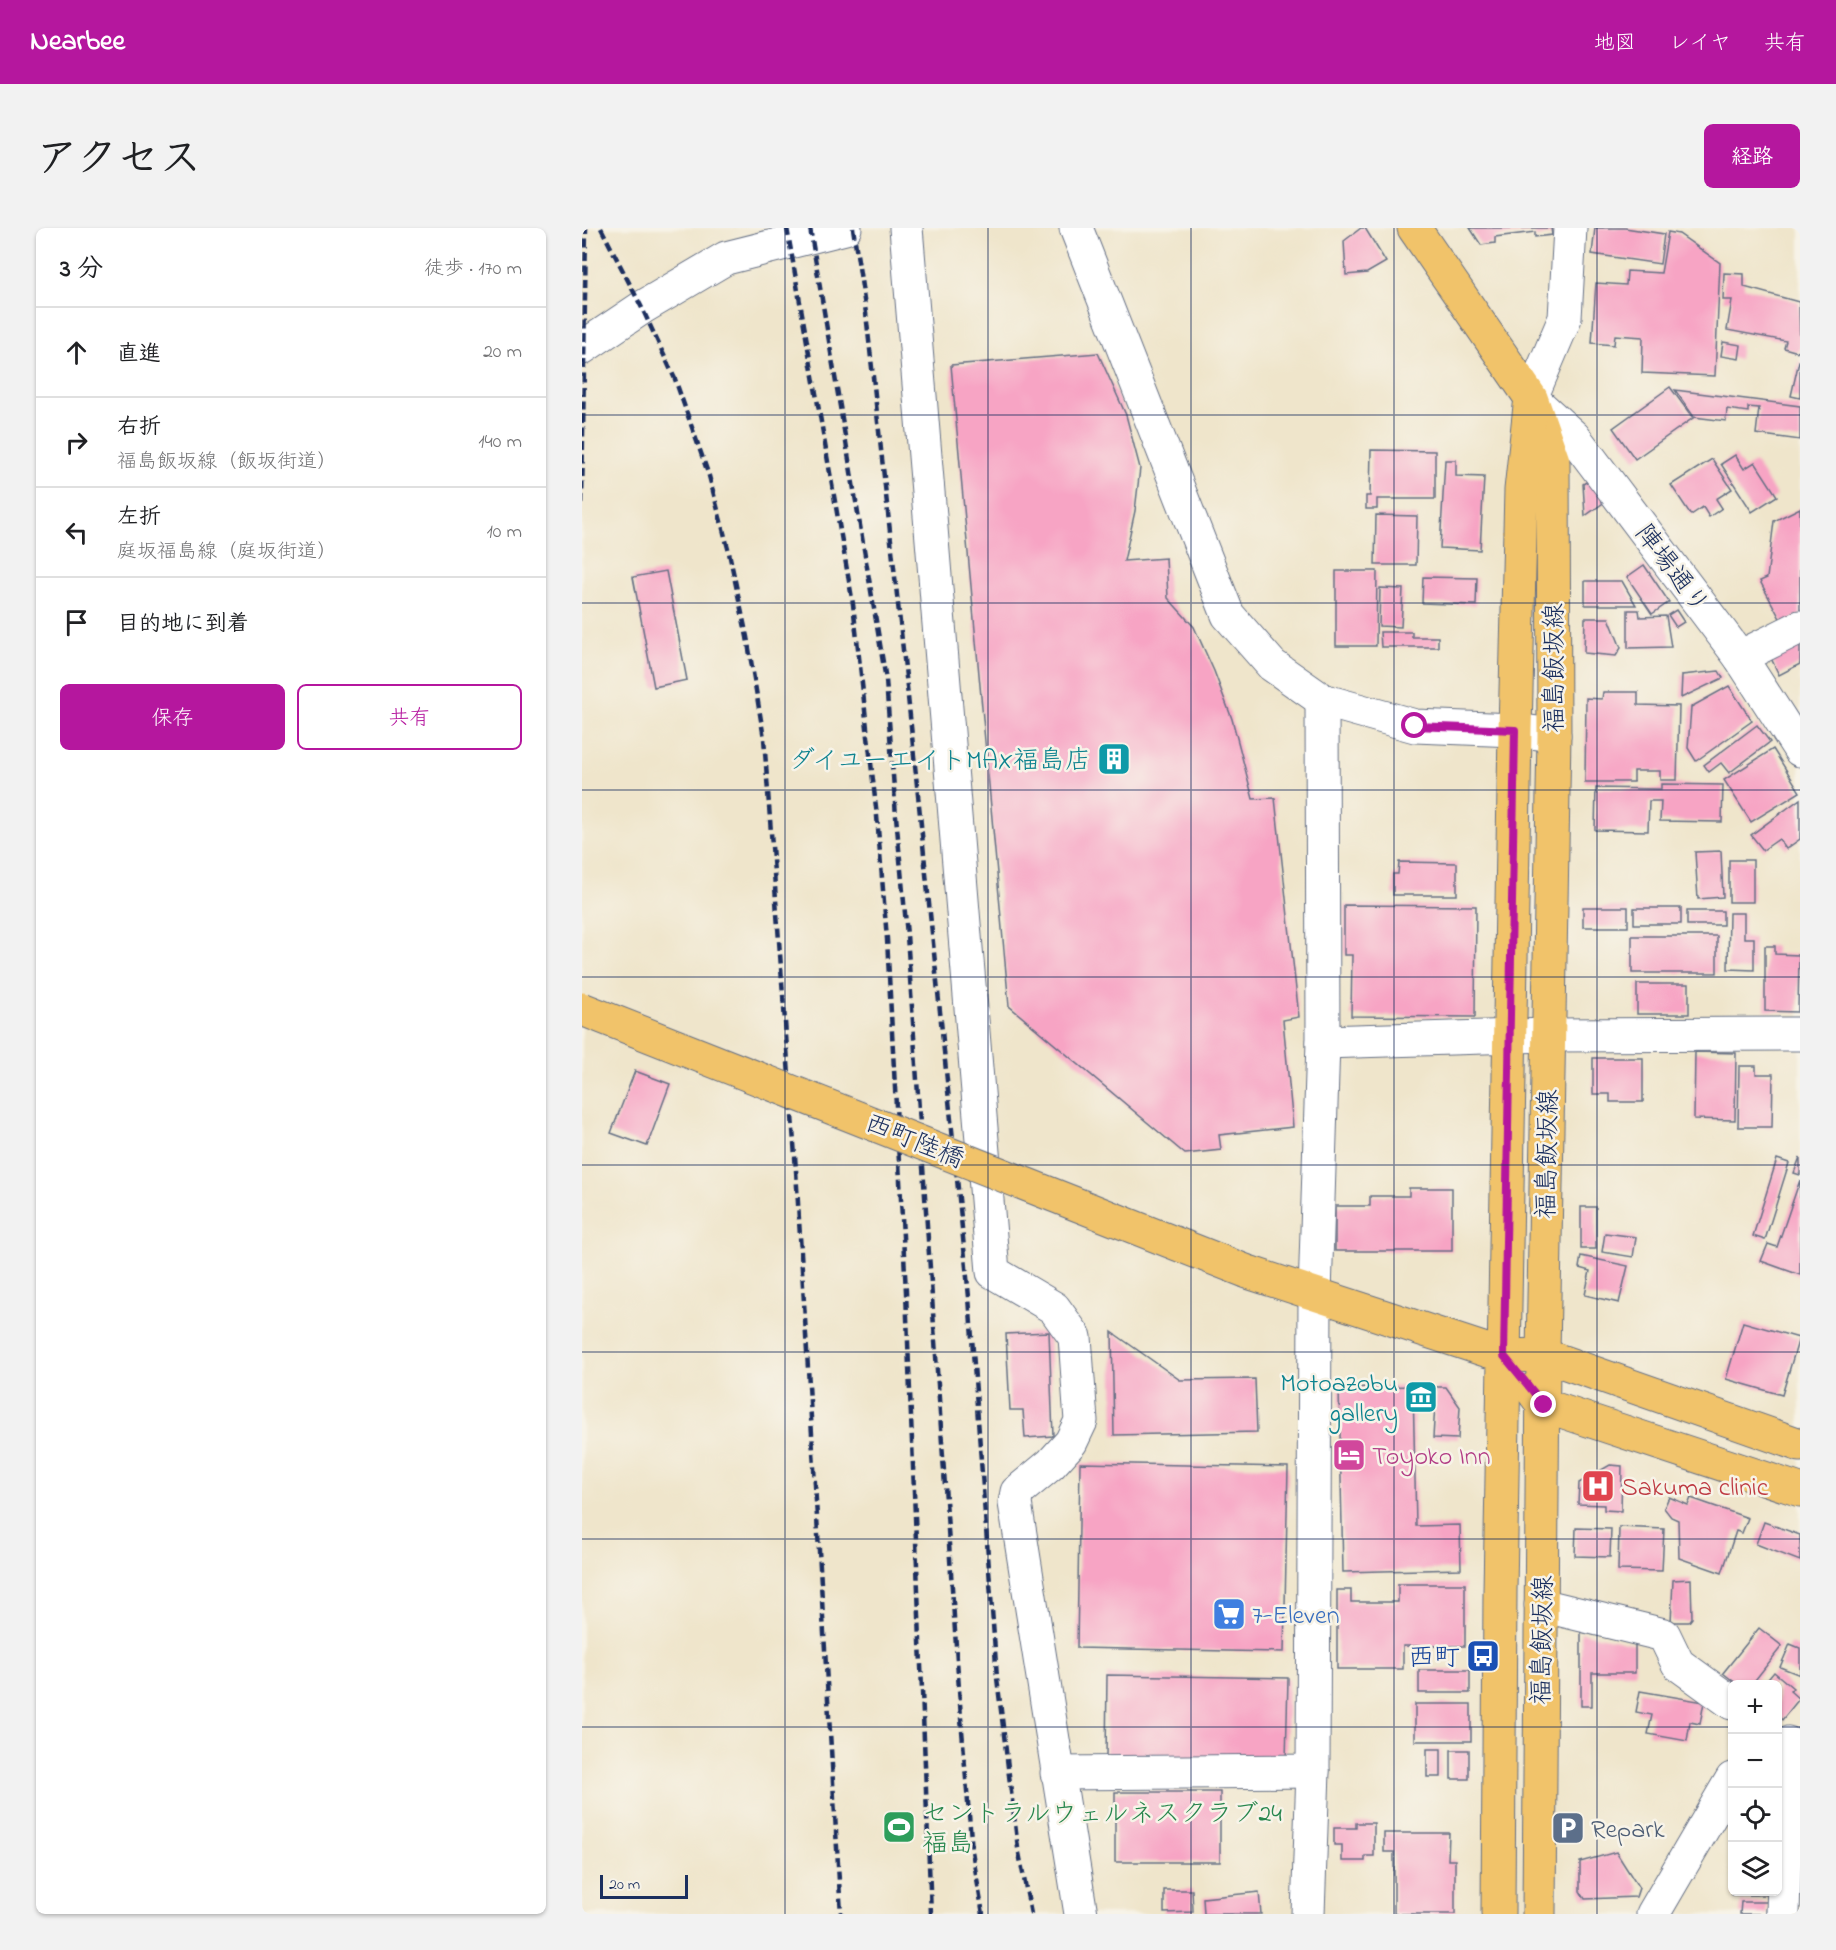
<!DOCTYPE html>
<html lang="ja">
<meta charset="utf-8">
<style>
:root{--surface:#fff;--page:#f2f2f2;--text:#202124;--muted:#757577;--line:#e0e0e0;--accent:#b5179e}
body{margin:0;font-family:"Indie Flower","Klee One",sans-serif;background:var(--page);color:var(--text)}
.controls{position:absolute;right:18px;bottom:18px;display:grid;overflow:hidden;border-radius:9px;box-shadow:0 2px 4px #0004}
.controls button{width:54px;height:54px;display:grid;place-items:center;padding:0;border:0;border-bottom:2px solid var(--line);background:var(--surface);color:var(--text);font:30px sans-serif}
.scale{position:absolute;left:18px;bottom:15px;width:88px;box-sizing:border-box;padding-left:6px;border:3px solid #1b2f5e;border-top:0;font-size:16px;line-height:21px;white-space:nowrap;color:#1b2f5e;-webkit-text-stroke:4px #f7f3e8;paint-order:stroke}
.stop{position:absolute;width:18px;height:18px;margin:-14px;border:4px solid #b5179e;border-radius:50%;background:#fff}
.stop.end{background:#b5179e;border-color:#fff;box-shadow:0 2px 6px #0008}
.list{margin:0;padding:0;list-style:none}
h2{display:flex;justify-content:space-between;align-items:center;height:78px;margin:0;padding:0 24px;font-size:26px}
h2 small{font-size:20px;font-weight:400;color:var(--muted)}
.list li{display:grid;grid-template-columns:39px 1fr auto;gap:18px;align-items:center;box-sizing:border-box;height:90px;padding:0 24px;border-top:2px solid var(--line)}
.list b{display:block;font-size:22px;white-space:nowrap}
.list p{margin:0;font-size:20px;white-space:nowrap;color:var(--muted)}
.list em{font-size:20px;font-style:normal;color:var(--muted)}
.actions{display:flex;gap:12px;padding:18px 24px}
.actions a{flex:1;padding:14px 0;border:2px solid var(--accent);border-radius:9px;text-align:center;font-size:21px;color:var(--accent)}
.actions .main{background:var(--accent);color:#fff}
.icon{flex:none;width:33px;height:33px;fill:none;stroke:currentColor;stroke-width:2;stroke-linecap:round;stroke-linejoin:round}
.map{position:relative;flex:none;width:1218px;height:1686px;overflow:hidden;border-radius:9px}
header{display:flex;align-items:center;gap:36px;box-sizing:border-box;height:84px;padding:0 30px;background:var(--accent);color:#fff}
header strong{font-size:28px}
nav{display:flex;gap:33px;margin-inline-start:auto;font-size:21px}
.intro{display:flex;align-items:center;justify-content:space-between;box-sizing:border-box;height:144px;padding:0 36px}
h1{margin:0;font-size:42px}
.button{padding:15px 27px;border-radius:9px;background:var(--accent);color:#fff;font-size:21px;font-weight:700}
main{display:flex;gap:36px;padding:0 36px}
aside{flex:1;background:var(--surface);border-radius:9px;box-shadow:0 2px 4px #0004}
.map>svg:first-child{display:block}
</style>
<header>
<strong>Nearbee</strong>
<nav><a>地図</a><a>レイヤ</a><a>共有</a></nav>
</header>
<div class="intro"><h1>アクセス</h1><a class="button">経路</a></div>
<main>
<aside>
<h2>3 分<small>徒歩 · 170 m</small></h2>
<ul class="list">
<li><svg class="icon" aria-label="ahead" viewBox="0 0 24 24"><path d="M12 20V5M6 11l6-6 6 6"/></svg><div><b>直進</b></div><em>20 m</em></li>
<li><svg class="icon" aria-label="right" viewBox="0 0 24 24"><path d="M7 20v-9h11M14 6l5 5-5 5"/></svg><div><b>右折</b><p>福島飯坂線（飯坂街道）</p></div><em>140 m</em></li>
<li><svg class="icon" aria-label="left" viewBox="0 0 24 24"><path d="M17 20v-9H6M10 6l-5 5 5 5"/></svg><div><b>左折</b><p>庭坂福島線（庭坂街道）</p></div><em>10 m</em></li>
<li><svg class="icon" aria-label="arrive" viewBox="0 0 24 24"><path d="M6 21V4h12l-3 4 3 4H6"/></svg><div><b>目的地に到着</b></div></li>
</ul>
<div class="actions"><a class="main">保存</a><a>共有</a></div>
</aside>
<div class="map">
<svg width="1218" height="1686" viewBox="0 0 1218 1686">
<rect width="100%" height="100%" fill="#f7f3e8"/>
<filter id="ink" filterUnits="userSpaceOnUse"><feTurbulence type="fractalNoise" baseFrequency=".0167" numOctaves="2"/><feDisplacementMap in="SourceGraphic" scale="12" xChannelSelector="R" yChannelSelector="G"/><feConvolveMatrix kernelMatrix="1 2 1 2 8 2 1 2 1" color-interpolation-filters="sRGB"/></filter>
<filter id="wash" filterUnits="userSpaceOnUse"><feTurbulence type="fractalNoise" baseFrequency=".008" numOctaves="4" result="noise"/><feDisplacementMap in="SourceGraphic" scale="24" xChannelSelector="R" yChannelSelector="G"/><feGaussianBlur stdDeviation="1.35" result="paint"/><feColorMatrix in="noise" values="0 0 0 0 0 0 0 0 0 0 0 0 0 0 0 0 0 1.4 0 .05"/><feComposite in="paint" operator="in"/></filter>
<g filter="url(#wash)">
<rect width="100%" height="100%" fill="#efe5cb"/>
<g id="blocks">
<!-- building -->
<g fill="#f7a4c4">
<path d="M779,0H783L804,34L785,45L764,47L762,13Z"/>
<path d="M888,0H969L970,7L953,9V4L913,9V15L899,17Z"/>
<path d="M1013,0H1043L1082,6L1078,36L1010,26Z"/>
<path d="M1086,4L1097,6L1138,35L1133,148L1060,145L1061,109L1033,107L1032,117L1010,115L1014,55L1044,57L1045,43L1079,45Z"/>
<path d="M1142,45L1162,46V59L1217,74L1218,120L1216,124L1202,120L1204,113L1145,102L1150,72H1141Z"/>
<path d="M1141,114L1159,117L1157,131L1139,128Z"/>
<path d="M516,125L544,187L558,240L553,283L542,333L584,330L586,370L612,399L632,443L650,491L671,571L693,570L717,789L701,792L711,899L637,907L639,922L603,926L427,778L369,137Z"/>
<path d="M1217,133H1218V170L1209,168Z"/>
<path d="M1088,159L1111,190L1053,231L1031,200Z"/>
<path d="M1093,162L1218,178V212L1174,206L1177,180L1166,179V184L1145,181L1144,193L1112,189Z"/>
<path d="M789,222L853,223V271H795V281H784V268H788Z"/>
<path d="M1153,227L1162,241L1173,234L1195,268L1170,284L1139,236Z"/>
<path d="M1130,231L1150,261L1134,271L1140,280L1127,289L1121,279L1109,287L1089,257Z"/>
<path d="M863,232H874V248L902,249L898,322L858,320Z"/>
<path d="M1009,251L1024,273L1003,288L1001,256Z"/>
<path d="M1218,280V387L1201,396L1178,353L1185,350L1192,293Z"/>
<path d="M794,287L835,288L834,337H793Z"/>
<path d="M1062,337L1087,374L1070,386L1045,349Z"/>
<path d="M84,343L105,452L72,459L51,349Z"/>
<path d="M754,343H795L794,418H754Z"/>
<path d="M841,349L895,350L894,377L840,375Z"/>
<path d="M1003,353H1040L1054,377H1003Z"/>
<path d="M798,360L821,361L819,399L797,398Z"/>
<path d="M1046,382H1057L1058,389L1084,388L1089,419L1046,420Z"/>
<path d="M1094,382L1102,394L1094,399L1086,387Z"/>
<path d="M1003,390H1027L1039,420L1034,428L1002,425Z"/>
<path d="M798,404H830V409H856V419H799Z"/>
<path d="M1218,412V436L1197,447L1188,428Z"/>
<path d="M1137,443L1141,450L1099,470L1100,447Z"/>
<path d="M1147,458L1170,493L1114,533L1106,520L1109,479Z"/>
<path d="M1021,464H1056V477L1097,478L1095,552H1078V543H1052V554H1003L1004,470L1020,471Z"/>
<path d="M1175,497L1188,514L1147,545L1139,535L1127,544L1122,537Z"/>
<path d="M1191,521L1218,564L1169,594L1142,552Z"/>
<path d="M1079,556L1141,557L1140,594L1078,593L1079,573H1067L1066,603L1013,602L1014,560L1079,561Z"/>
<path d="M1218,571V611L1204,621L1197,611L1181,622L1169,607Z"/>
<path d="M1139,623L1141,669L1116,671L1113,624Z"/>
<rect x="1147" y="632" width="24" height="42"/>
<path d="M817,634L875,635V667H811V646H816Z"/>
<path d="M762,677L894,678L893,789L769,788L770,727H762Z"/>
<rect x="1001" y="679" width="45" height="20"/>
<rect x="1052" y="680" width="47" height="16"/>
<rect x="1105" y="683" width="36" height="14"/>
<path d="M1147,685H1162V710H1172V742L1146,741Z"/>
<rect x="1050" y="708" width="85" height="37"/>
<path d="M1183,718H1193V726L1217,727L1216,784L1183,783Z"/>
<rect x="1055" y="756" width="52" height="30"/>
<path d="M1113,824L1154,825L1153,892L1112,891Z"/>
<path d="M1011,830H1061V874H1028V866H1011Z"/>
<path d="M1157,838H1174V846H1191L1190,899H1156Z"/>
<path d="M53,843L88,856L65,918L29,905Z"/>
<path d="M1218,929V947L1212,945Z"/>
<path d="M1195,931L1207,935L1183,1012L1171,1008Z"/>
<path d="M1218,952V1047L1179,1033L1186,1016L1195,1019Z"/>
<path d="M827,960H870V1023H753V978H788V968H827Z"/>
<rect x="999" y="979" width="15" height="42"/>
<path d="M1023,1005L1054,1009L1051,1029L1020,1024Z"/>
<path d="M999,1028L1046,1038L1037,1075L1003,1067L1008,1043L997,1040Z"/>
<path d="M1161,1094L1217,1110L1200,1167L1144,1151Z"/>
<path d="M467,1104L471,1208L443,1210L441,1182H428L424,1106Z"/>
<path d="M530,1104L598,1152L673,1151L675,1204L532,1207Z"/>
<path d="M831,1158L834,1298L878,1297L879,1341L761,1344L757,1160Z"/>
<path d="M854,1159H864L878,1179L876,1211L851,1210Z"/>
<path d="M498,1235L706,1239L702,1424L495,1420Z"/>
<path d="M1028,1237L1040,1238L1039,1283L1022,1282V1277L996,1276L997,1255Z"/>
<path d="M1087,1269L1106,1277L1109,1270L1166,1290L1160,1305L1154,1303L1140,1345L1097,1330L1096,1292L1089,1289L1082,1280Z"/>
<path d="M1182,1294L1218,1307V1333L1174,1316Z"/>
<path d="M1037,1299L1082,1301L1080,1343L1036,1342Z"/>
<path d="M994,1300L1029,1301L1028,1329L993,1328Z"/>
<path d="M1109,1351L1110,1390L1107,1394H1089L1091,1352Z"/>
<path d="M816,1356H883V1418H821V1441H755V1362H769V1374H816Z"/>
<path d="M1177,1400L1200,1418L1170,1456H1155L1141,1445Z"/>
<path d="M999,1404L1053,1416V1445H1010V1478H999Z"/>
<path d="M1208,1416L1218,1420V1447L1198,1439Z"/>
<rect x="837" y="1442" width="51" height="23"/>
<path d="M1192,1444L1211,1460L1208,1463L1217,1471L1200,1492L1196,1488V1456H1182Z"/>
<path d="M525,1447L706,1450L704,1533L524,1530Z"/>
<path d="M1058,1463L1122,1474L1118,1496L1108,1494L1105,1513L1066,1506L1070,1487L1054,1484Z"/>
<rect x="833" y="1476" width="56" height="37"/>
<rect x="845" y="1521" width="14" height="28"/>
<rect x="869" y="1522" width="18" height="29"/>
<rect x="533" y="1564" width="105" height="70"/>
<path d="M774,1595H792V1628H783V1633H760V1617H752V1600H774Z"/>
<path d="M802,1605H867L866,1632H873V1686H812V1624H802Z"/>
<path d="M1034,1624L1057,1660L1054,1669L1003,1671L998,1663V1634Z"/>
<path d="M582,1662H610L611,1684L582,1685Z"/>
<path d="M677,1664L679,1686H622L621,1670Z"/>
<path d="M1152,1664H1188V1667H1150Z"/>
<path d="M1159,1674H1185L1184,1686H1158Z"/>
</g>
</g>
</g>
<g filter="url(#ink)">
<use href="#blocks" fill-opacity="0" stroke="#656f84" stroke-width="1.5"/>
<g fill="none" stroke-linecap="round" stroke-linejoin="round">
<defs>
<g id="minor">
<path d="M324,0L411,1044L472,1080L493,1109L499,1193L489,1214L469,1236L435,1264L433,1275L499,1686"/>
<path d="M494,0L646,387L690,437L740,472L833,498L933,502L972,507"/>
<path d="M988,0L983,90L949,170L992,209L1158,429L1218,522"/>
<path d="M0,120L61,79L144,30L263,0"/>
<path d="M1158,429L1218,399"/>
<path d="M741,814L966,807L1218,806"/>
<path d="M959,1377L1082,1407L1096,1436L1150,1475"/>
<path d="M475,1545L731,1543"/>
<path d="M726,1686L731,1543L733,1066L741,814L740,472"/>
<path d="M1071,1686L1150,1551"/>
<path d="M1201,1686L1206,1515"/>
</g>
<g id="major">
<path d="M832,0L949,170L971,233L972,507L961,1127L957,1686"/>
<path d="M666,1044L922,1128L961,1127L1218,1217"/>
<path d="M950,1162L961,1177L1218,1262"/>
<path d="M916,1686L918,1364L933,502L939,262L948,178"/>
</g>
</defs>
<!-- minor casing -->
<use href="#minor" stroke="#656f84" stroke-width="35"/>
<!-- major casing -->
<use href="#major" stroke="#656f84" stroke-width="35"/>
<!-- minor -->
<use href="#minor" stroke="#fff" stroke-width="33"/>
<!-- major -->
<use href="#major" stroke="#f1c36a" stroke-width="33"/>
<!-- rail -->
<g stroke="#1b2f5e" stroke-width="4.5" stroke-dasharray="9 4.5" stroke-linecap="butt">
<path d="M19,0L60,80L93,151L127,248L146,320L165,409L182,510L214,942L259,1686"/>
<path d="M205,0L271,376L295,588L305,711L324,1064L349,1686"/>
<path d="M228,0L304,452L314,588L325,707L379,1490L390,1623L401,1686"/>
<path d="M271,0L284,85L324,449L387,1069L415,1450L436,1620L449,1686"/>
<path d="M0,276L4,0"/>
</g>
<defs>
<path id="major-bridge" d="M0,781L666,1044"/>
</defs>
<!-- major-bridge casing -->
<use href="#major-bridge" stroke="#656f84" stroke-width="35" stroke-linecap="butt"/>
<!-- major-bridge -->
<use href="#major-bridge" stroke="#f1c36a" stroke-width="33"/>
</g>
</g>
<g fill="none" stroke-linecap="round" stroke-linejoin="round" filter="url(#ink)">
<!-- route -->
<path stroke="#b5179e" stroke-width="8" d="M833,498L933,502L922,1128L962,1177"/>
</g>
<!-- grid -->
<path fill="none" stroke="#1b2f5e" stroke-width="1.5" stroke-opacity="0.55" d="M203,0V1686M406,0V1686M609,0V1686M812,0V1686M1015,0V1686M0,187H1218M0,375H1218M0,562H1218M0,749H1218M0,937H1218M0,1124H1218M0,1311H1218M0,1499H1150M1196,1499H1218"/>
<!-- icons -->
<defs>
<symbol id="building-square" viewBox="-11 -11 22 22"><rect x="-9" y="-9" width="18" height="18" rx="4" fill="#0f9aa8" stroke="#f7f3e8"/><path d="M-4-6H4V6H1V3H-1V6H-4ZM-2.5-4.3h1.7v1.8h-1.7ZM.8-4.3h1.7v1.8H.8ZM-2.5-1h1.7V.8h-1.7ZM.8-1h1.7V.8H.8Z" fill="#fff"/></symbol>
<symbol id="museum-square" viewBox="-11 -11 22 22"><rect x="-9" y="-9" width="18" height="18" rx="4" fill="#0f9aa8" stroke="#f7f3e8"/><path d="M0-6L6-3V-2H-6V-3ZM-5-1h2V3h-2ZM-1-1h2V3h-2ZM3-1h2V3H3ZM-6 4H6V6H-6Z" fill="#fff"/></symbol>
<symbol id="hotel-square" viewBox="-11 -11 22 22"><rect x="-9" y="-9" width="18" height="18" rx="4" fill="#d1479c" stroke="#f7f3e8"/><path d="M-6-4.5h1.5V1H6V5H4.5V3h-9V5H-6ZM-4 0a1.8 1.8 0 1 1 3.6 0ZM.5 0V-2.5h3Q6-2.5 6 0Z" fill="#fff"/></symbol>
<symbol id="hospital-square" viewBox="-11 -11 22 22"><rect x="-9" y="-9" width="18" height="18" rx="4" fill="#e0444e" stroke="#f7f3e8"/><path d="M-5-5h3v3.5h4V-5h3V5h-3V1.5h-4V5h-3Z" fill="#fff"/></symbol>
<symbol id="supermarket-square" viewBox="-11 -11 22 22"><rect x="-9" y="-9" width="18" height="18" rx="4" fill="#3f7fe0" stroke="#f7f3e8"/><path d="M-6-5.5h2.5l.6 2H6L4.5 2H-2.5L-4.4-4H-6ZM-1.5 3.2a1.3 1.3 0 1 0 .1 0ZM3 3.2a1.3 1.3 0 1 0 .1 0Z" fill="#fff"/></symbol>
<symbol id="bus-square" viewBox="-11 -11 22 22"><rect x="-9" y="-9" width="18" height="18" rx="4" fill="#1a4fb4" stroke="#f7f3e8"/><path d="M-5-6H5V4H4V6H2V4H-2V6H-4V4H-5ZM-3.5-4V0h7V-4ZM-3.5 1.2v1.5H-2V1.2ZM2 1.2v1.5H3.5V1.2Z" fill="#fff"/></symbol>
<symbol id="stadium-square" viewBox="-11 -11 22 22"><rect x="-9" y="-9" width="18" height="18" rx="4" fill="#2e9e5b" stroke="#f7f3e8"/><path d="M0-5a6.5 5 0 1 0 0 10a6.5 5 0 1 0 0-10ZM-3.5-1.8h7v3.6h-7Z" fill="#fff"/></symbol>
<symbol id="parking-square" viewBox="-11 -11 22 22"><rect x="-9" y="-9" width="18" height="18" rx="4" fill="#5c6f8a" stroke="#f7f3e8"/><path d="M-3.5-5.5H1a3.5 3.5 0 0 1 0 7H-1V5.5H-3.5ZM-1-3.4V-.6H.8a1.4 1.4 0 0 0 0-2.8Z" fill="#fff"/></symbol>
</defs>
<g fill-rule="evenodd">
<use href="#building-square" x="513" y="512" width="38" height="38"/>
<use href="#museum-square" x="820" y="1150" width="38" height="38"/>
<use href="#hotel-square" x="748" y="1208" width="38" height="38"/>
<use href="#hospital-square" x="997" y="1239" width="38" height="38"/>
<use href="#supermarket-square" x="628" y="1367" width="38" height="38"/>
<use href="#bus-square" x="882" y="1409" width="38" height="38"/>
<use href="#stadium-square" x="298" y="1580" width="38" height="38"/>
<use href="#parking-square" x="967" y="1581" width="38" height="38"/>
</g>
<g text-anchor="middle" stroke-width="5" stroke-linejoin="round" paint-order="stroke">
<!-- street labels -->
<g font-size="26" fill="#1b2f5e" stroke="#f7f3e8">
<text transform="translate(1091 340) rotate(53)" y="9">陣場通り</text>
<text transform="translate(971 440) rotate(-90)" y="9">福島飯坂線</text>
<text transform="translate(333 912) rotate(22)" y="9">西町陸橋</text>
<text transform="translate(964 926) rotate(-89)" y="9">福島飯坂線</text>
<text transform="translate(959 1412) rotate(-89)" y="9">福島飯坂線</text>
</g>
<!-- culture labels -->
<g font-size="26" fill="#0d838f" stroke="#f7f3e8" text-anchor="end">
<text x="509" y="540">ダイユーエイトMAX福島店</text>
<text x="816" y="1163">Motoazobu<tspan x="816" dy="30">gallery</tspan></text>
</g>
<!-- hotel labels -->
<g font-size="26" fill="#b23c85" stroke="#f7f3e8" text-anchor="start">
<text x="790" y="1236">Toyoko Inn</text>
</g>
<!-- health labels -->
<g font-size="26" fill="#be3a42" stroke="#f7f3e8" text-anchor="start">
<text x="1039" y="1267">Sakuma clinic</text>
</g>
<!-- shop labels -->
<g font-size="26" fill="#366cbe" stroke="#f7f3e8" text-anchor="start">
<text x="670" y="1395">7-Eleven</text>
</g>
<!-- transit labels -->
<g font-size="26" fill="#164399" stroke="#f7f3e8" text-anchor="end">
<text x="878" y="1437">西町</text>
</g>
<!-- leisure labels -->
<g font-size="26" fill="#27864d" stroke="#f7f3e8" text-anchor="start">
<text x="340" y="1593">セントラルウェルネスクラブ24<tspan x="340" dy="30">福島</tspan></text>
</g>
<!-- service labels -->
<g font-size="26" fill="#4e5e75" stroke="#f7f3e8" text-anchor="start">
<text x="1009" y="1609">Repark</text>
</g>
</g>
</svg>
<div class="controls">
<button>+</button>
<button>−</button>
<button><svg class="icon" aria-label="locate" viewBox="0 0 24 24"><circle cx="12" cy="12" r="6"/><path d="M12 2v4M12 18v4M2 12h4M18 12h4"/></svg></button>
<button><svg class="icon" aria-label="layers" viewBox="0 0 24 24"><path d="M12 4l9 5-9 5-9-5zM3 14l9 5 9-5"/></svg></button>
</div>
<div class="scale">20 m</div>
<div class="stop" style="left:833px;top:498px"></div>
<div class="stop end" style="left:962px;top:1177px"></div>
</div>
</main>
